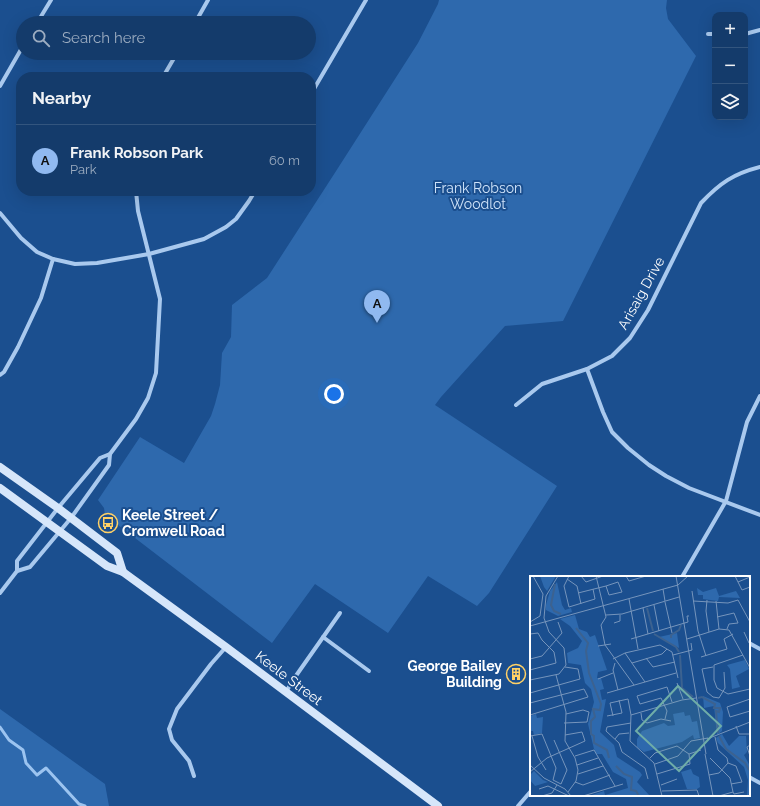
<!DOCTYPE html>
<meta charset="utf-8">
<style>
:root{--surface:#143b6b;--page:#214673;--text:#f1f3f6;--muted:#9dadc1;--line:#33557e;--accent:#90b9f0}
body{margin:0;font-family:Raleway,sans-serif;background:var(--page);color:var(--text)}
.controls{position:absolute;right:12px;top:12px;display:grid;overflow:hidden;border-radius:8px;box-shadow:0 4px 16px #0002}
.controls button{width:36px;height:36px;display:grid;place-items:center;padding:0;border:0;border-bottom:1px solid var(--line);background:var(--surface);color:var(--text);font:20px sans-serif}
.you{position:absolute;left:334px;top:394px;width:14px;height:14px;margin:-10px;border:3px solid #fff;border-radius:50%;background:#1a73e8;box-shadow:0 0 0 6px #1a73e833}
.badge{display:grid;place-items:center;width:26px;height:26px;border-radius:50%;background:var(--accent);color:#111;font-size:13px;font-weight:700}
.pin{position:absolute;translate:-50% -33px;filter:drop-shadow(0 1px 2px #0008)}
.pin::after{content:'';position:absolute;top:21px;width:14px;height:12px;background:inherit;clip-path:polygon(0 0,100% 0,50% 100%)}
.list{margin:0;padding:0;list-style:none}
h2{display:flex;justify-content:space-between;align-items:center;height:52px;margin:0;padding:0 16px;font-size:17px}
h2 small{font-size:13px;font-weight:400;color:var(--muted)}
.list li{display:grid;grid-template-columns:26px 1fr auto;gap:12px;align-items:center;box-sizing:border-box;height:72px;padding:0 16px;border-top:1px solid var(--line)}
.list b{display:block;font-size:15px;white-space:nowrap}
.list p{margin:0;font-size:13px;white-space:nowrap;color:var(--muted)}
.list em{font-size:13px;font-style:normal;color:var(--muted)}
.icon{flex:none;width:22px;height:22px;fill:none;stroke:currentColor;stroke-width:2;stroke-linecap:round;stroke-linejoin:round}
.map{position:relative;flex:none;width:760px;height:806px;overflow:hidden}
.search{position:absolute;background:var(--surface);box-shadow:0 4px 16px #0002;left:16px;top:16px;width:300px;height:44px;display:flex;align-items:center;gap:10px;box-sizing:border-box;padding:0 14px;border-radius:22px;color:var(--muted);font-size:15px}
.panel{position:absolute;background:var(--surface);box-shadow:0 4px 16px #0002;left:16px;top:72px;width:300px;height:124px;border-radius:16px}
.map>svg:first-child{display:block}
</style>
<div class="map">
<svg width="760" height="806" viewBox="0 0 760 806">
<rect width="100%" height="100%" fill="#1b4f8f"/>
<!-- green -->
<g fill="#2e69ad">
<path d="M439,0H667L666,8L668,19L696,56L563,321L505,326L441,397L435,405L557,486L489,593L477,606L428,576L388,633L315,584L272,643L105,515L104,508L98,500L140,437L184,463L211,416L215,404L220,385L222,353L231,337L232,305L267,278L338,168L418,43L438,4Z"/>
<path d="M0,709L105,784L109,806H0Z"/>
</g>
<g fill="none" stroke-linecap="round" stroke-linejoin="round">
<!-- stream -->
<path stroke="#9cc4f0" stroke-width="3" d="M0,727L9,740L23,750L26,763L37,775L46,768L79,804L85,806"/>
<!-- minor -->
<g stroke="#a9c9ee" stroke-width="4">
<path d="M37,23L51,0"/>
<path d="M195,23L208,0"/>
<path d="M708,34H715"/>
<path d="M745,34L760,30"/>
<path d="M163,77L177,53"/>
<path d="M0,86L23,46"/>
<path d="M311,94L366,0"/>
<path d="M0,213L21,238L37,252L53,259L75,264L97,263L149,254L204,239L226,227L236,219L249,201L255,191"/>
<path d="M587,369L603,412L612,432L628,448L649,465L666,476L689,488L760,515"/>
<path d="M0,375L4,372L18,347L41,298L53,259"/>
<path d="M516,405L542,384L587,369L612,356L630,338L648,310L701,203C720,183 733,174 760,167"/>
<path d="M17,571V561L58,508L100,458L110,454"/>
<path d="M682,577L726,501L747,422L760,396"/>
<path d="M0,593L17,571L30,567L71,518L109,465L110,454L136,419L148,398L156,373L160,299L138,211L136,191"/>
<path d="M323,637L369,671"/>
<path d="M749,643L760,649"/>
<path d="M286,692L293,680L340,613"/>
<path d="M194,776L189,761L172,740L169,729L177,709L211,664L226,647"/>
<path d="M749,777L760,783"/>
<path d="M518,806L531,791"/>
</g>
<!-- secondary -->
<g stroke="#d6e6fa" stroke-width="8">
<path d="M0,467L58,508L117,553L123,572"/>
<path d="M0,488L107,566L123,572L226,647L438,806"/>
</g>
</g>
<!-- icons -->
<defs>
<symbol id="bus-ring" viewBox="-11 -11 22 22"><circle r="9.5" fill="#1b4f8f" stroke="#ffd166" stroke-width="1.5"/><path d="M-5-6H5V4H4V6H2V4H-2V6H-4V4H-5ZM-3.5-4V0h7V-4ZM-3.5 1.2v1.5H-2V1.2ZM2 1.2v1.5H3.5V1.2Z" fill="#ffd166"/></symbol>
<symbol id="building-ring" viewBox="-11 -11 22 22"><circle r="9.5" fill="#1b4f8f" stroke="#ffd166" stroke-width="1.5"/><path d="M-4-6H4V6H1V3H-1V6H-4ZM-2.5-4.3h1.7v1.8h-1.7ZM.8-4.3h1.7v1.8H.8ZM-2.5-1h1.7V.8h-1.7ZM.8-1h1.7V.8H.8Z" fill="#ffd166"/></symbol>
</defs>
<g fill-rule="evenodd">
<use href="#bus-ring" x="97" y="512" width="22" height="22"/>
<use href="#building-ring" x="505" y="663" width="22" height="22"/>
</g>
<g text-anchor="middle" stroke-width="4" stroke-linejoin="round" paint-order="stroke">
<!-- park labels -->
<g font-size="14" fill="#cfe3fa" stroke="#1b4f8f">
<text x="478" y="193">Frank Robson<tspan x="478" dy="16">Woodlot</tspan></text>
</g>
<!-- street labels -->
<g font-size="14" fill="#fff" stroke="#1b4f8f">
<text transform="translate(641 293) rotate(-61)" y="5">Arisaig Drive</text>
<text transform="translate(289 678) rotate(37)" y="5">Keele Street</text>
</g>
<!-- poi labels -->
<g font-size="14" font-weight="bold" fill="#fff" stroke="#1b4f8f" text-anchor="start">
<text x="122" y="520">Keele Street /<tspan x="122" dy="16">Cromwell Road</tspan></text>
<text x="502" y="671" text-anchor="end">George Bailey<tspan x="502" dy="16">Building</tspan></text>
</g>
</g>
<!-- overview -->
<g transform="translate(530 576)">
<rect width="220" height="220" fill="#1b4f8f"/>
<path d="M10,0H26L17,15L14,11ZM27,6L32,29L35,34L41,32L42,36L28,40L16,34V29L20,15ZM167,12L173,16L186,12L189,20L206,15L210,22L189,21L188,25L173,23V19H168ZM45,39L49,53L57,56L60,61L65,59L77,94L68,96L67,102H71L74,113L70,114L72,124L76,123L70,156L84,169L87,181L110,196L112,199L107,206L120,220H59L74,215L75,219L98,212L96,203L83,196L72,178H66L64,173L58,148L64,126L61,113L55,107L51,89L38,87L37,77L48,72L52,65L40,50L30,43ZM147,57L149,72L129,61ZM215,84L219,93L206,100L210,111L202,113L200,93L197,89ZM173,120L190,127L193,136L192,155L187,159L184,130L174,132ZM154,136L155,140L160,139L162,146L167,145L170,162L164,163L163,159L152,166L114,176L107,171V163L112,155L134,147L138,150L145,149L143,138ZM6,138L7,142L13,141L12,157L4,159L3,155H0V140ZM192,158L199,170L209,160H216L217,176L214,179L220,190V218L217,220L218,204L214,191L188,167L186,162ZM161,193L163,198L169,201L170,211L167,213H157L151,196ZM4,195L13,204L18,206L5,210L0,204V199Z" fill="#2e69ad"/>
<path fill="none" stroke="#3c6290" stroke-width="2" d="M25,8L21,29L24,35L31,38M117,32L123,55M46,52L58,67L56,75L59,97L71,128L70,134L63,133L65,141L61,145V158L64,160V167L77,174L79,182M124,58L146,71L149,76M141,62V59L149,54L151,49M150,79L152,112L163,121M168,122L172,121L185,128L184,132H190L189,136L186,135L188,157M189,160L196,173L215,187L219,194M86,190L94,198L102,201L101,214L106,215L109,220"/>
<path fill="none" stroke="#7695bc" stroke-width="1" d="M39,0L34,10L39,31L65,23L63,13M51,0L56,6L73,0M66,0L76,41L71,49L75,69L104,109M96,0L99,5L116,0M146,0L176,178M205,0L212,14L220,11M37,3L47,10L51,28M208,6L220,1M133,13L135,25M162,15L168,55L176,80M48,17L76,10L88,6L92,16L79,19L76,10M99,23L108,73M177,24L176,35L179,56M163,25L198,27L208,24L220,46M186,25L189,53M135,26L142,57M124,29L129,55M113,32L118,58M76,39L92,38L149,21M187,41L204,37L208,47L199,48L197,53M0,46L10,40L13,18L3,0M84,47L90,45V39M0,50L148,9L158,0M214,56L219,67M0,58L8,57L12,64L24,76L26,87L0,94M101,63L158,46L157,40H159M157,63L189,53L199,54L220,92M68,70L81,68M95,77L115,106M143,79L162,74L161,67M213,79L184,89V104L187,112L198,118L220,113M171,81L197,73L194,63L203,58M116,82L123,91L145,86M0,83L12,80L32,57L28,46M83,83L95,77L130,69L142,76L148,102M85,87L83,94L88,114M102,87L132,78L137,73M183,91L172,93L177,116L183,121L189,122L195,112L194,96M26,99L36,136L35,165L45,182L48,194L46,205L38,216M68,103L83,97M0,104L29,98L36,89L34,72L19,56L14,42L16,20L28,0M147,107L153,123M0,117L50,103L48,93L35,91M77,117L146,97M220,123L197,131L200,141L220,135M0,127L54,113L58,121L0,139M111,137L112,144L117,147L131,143L141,145M101,139L152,124L166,122M77,140L92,137L89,124M83,140L80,127L98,123L101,139L100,165L124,187L132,220M135,143L137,135L131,122L110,128L107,120L137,111L142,126M34,147L57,146L59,136L53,134L36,138M101,147L77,151L76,155L89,167L92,176L115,192L118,203M206,150L209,158H220M0,160L12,158L26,192L23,204L31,208L37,194L24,164M2,160L8,181L16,194M85,163L89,158L99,157M177,163L220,146M220,169L217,171L220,180M159,178L171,174M175,178L183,220M45,180L64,174L85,210M120,182L125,177L147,170L159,178L160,188L127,198M180,182L200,202L203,216M198,187L206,190L212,206L201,208M125,188L148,180L161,165L178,162M0,189L14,202L35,213L41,220M47,189L68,182M0,196L17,182L55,165L52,156L35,159M48,198L73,190M179,199L189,197L198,187L197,182L188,174L185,161M45,206L53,209L80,199M131,209L147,203M9,213L18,210L39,220M132,215L167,214L169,220M203,216L204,218L214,216M12,220L22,217L27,209M53,220L93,208M189,220L203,216"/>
<path fill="#6fada8" fill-opacity="0.15" stroke="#6fada8" stroke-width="2" d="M148,110L191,150L149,195L106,155Z"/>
<rect width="220" height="220" fill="none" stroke="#fff" stroke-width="2"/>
</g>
</svg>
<div class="controls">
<button>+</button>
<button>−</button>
<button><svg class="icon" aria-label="layers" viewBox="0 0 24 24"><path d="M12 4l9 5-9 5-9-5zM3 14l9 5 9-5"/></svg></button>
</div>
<div class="you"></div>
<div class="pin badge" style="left:377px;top:323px">A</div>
<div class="search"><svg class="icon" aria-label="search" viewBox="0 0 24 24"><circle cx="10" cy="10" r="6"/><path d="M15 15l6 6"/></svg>Search here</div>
<section class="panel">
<h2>Nearby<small></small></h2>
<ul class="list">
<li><span class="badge">A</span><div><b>Frank Robson Park</b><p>Park</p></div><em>60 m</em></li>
</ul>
</section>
</div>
